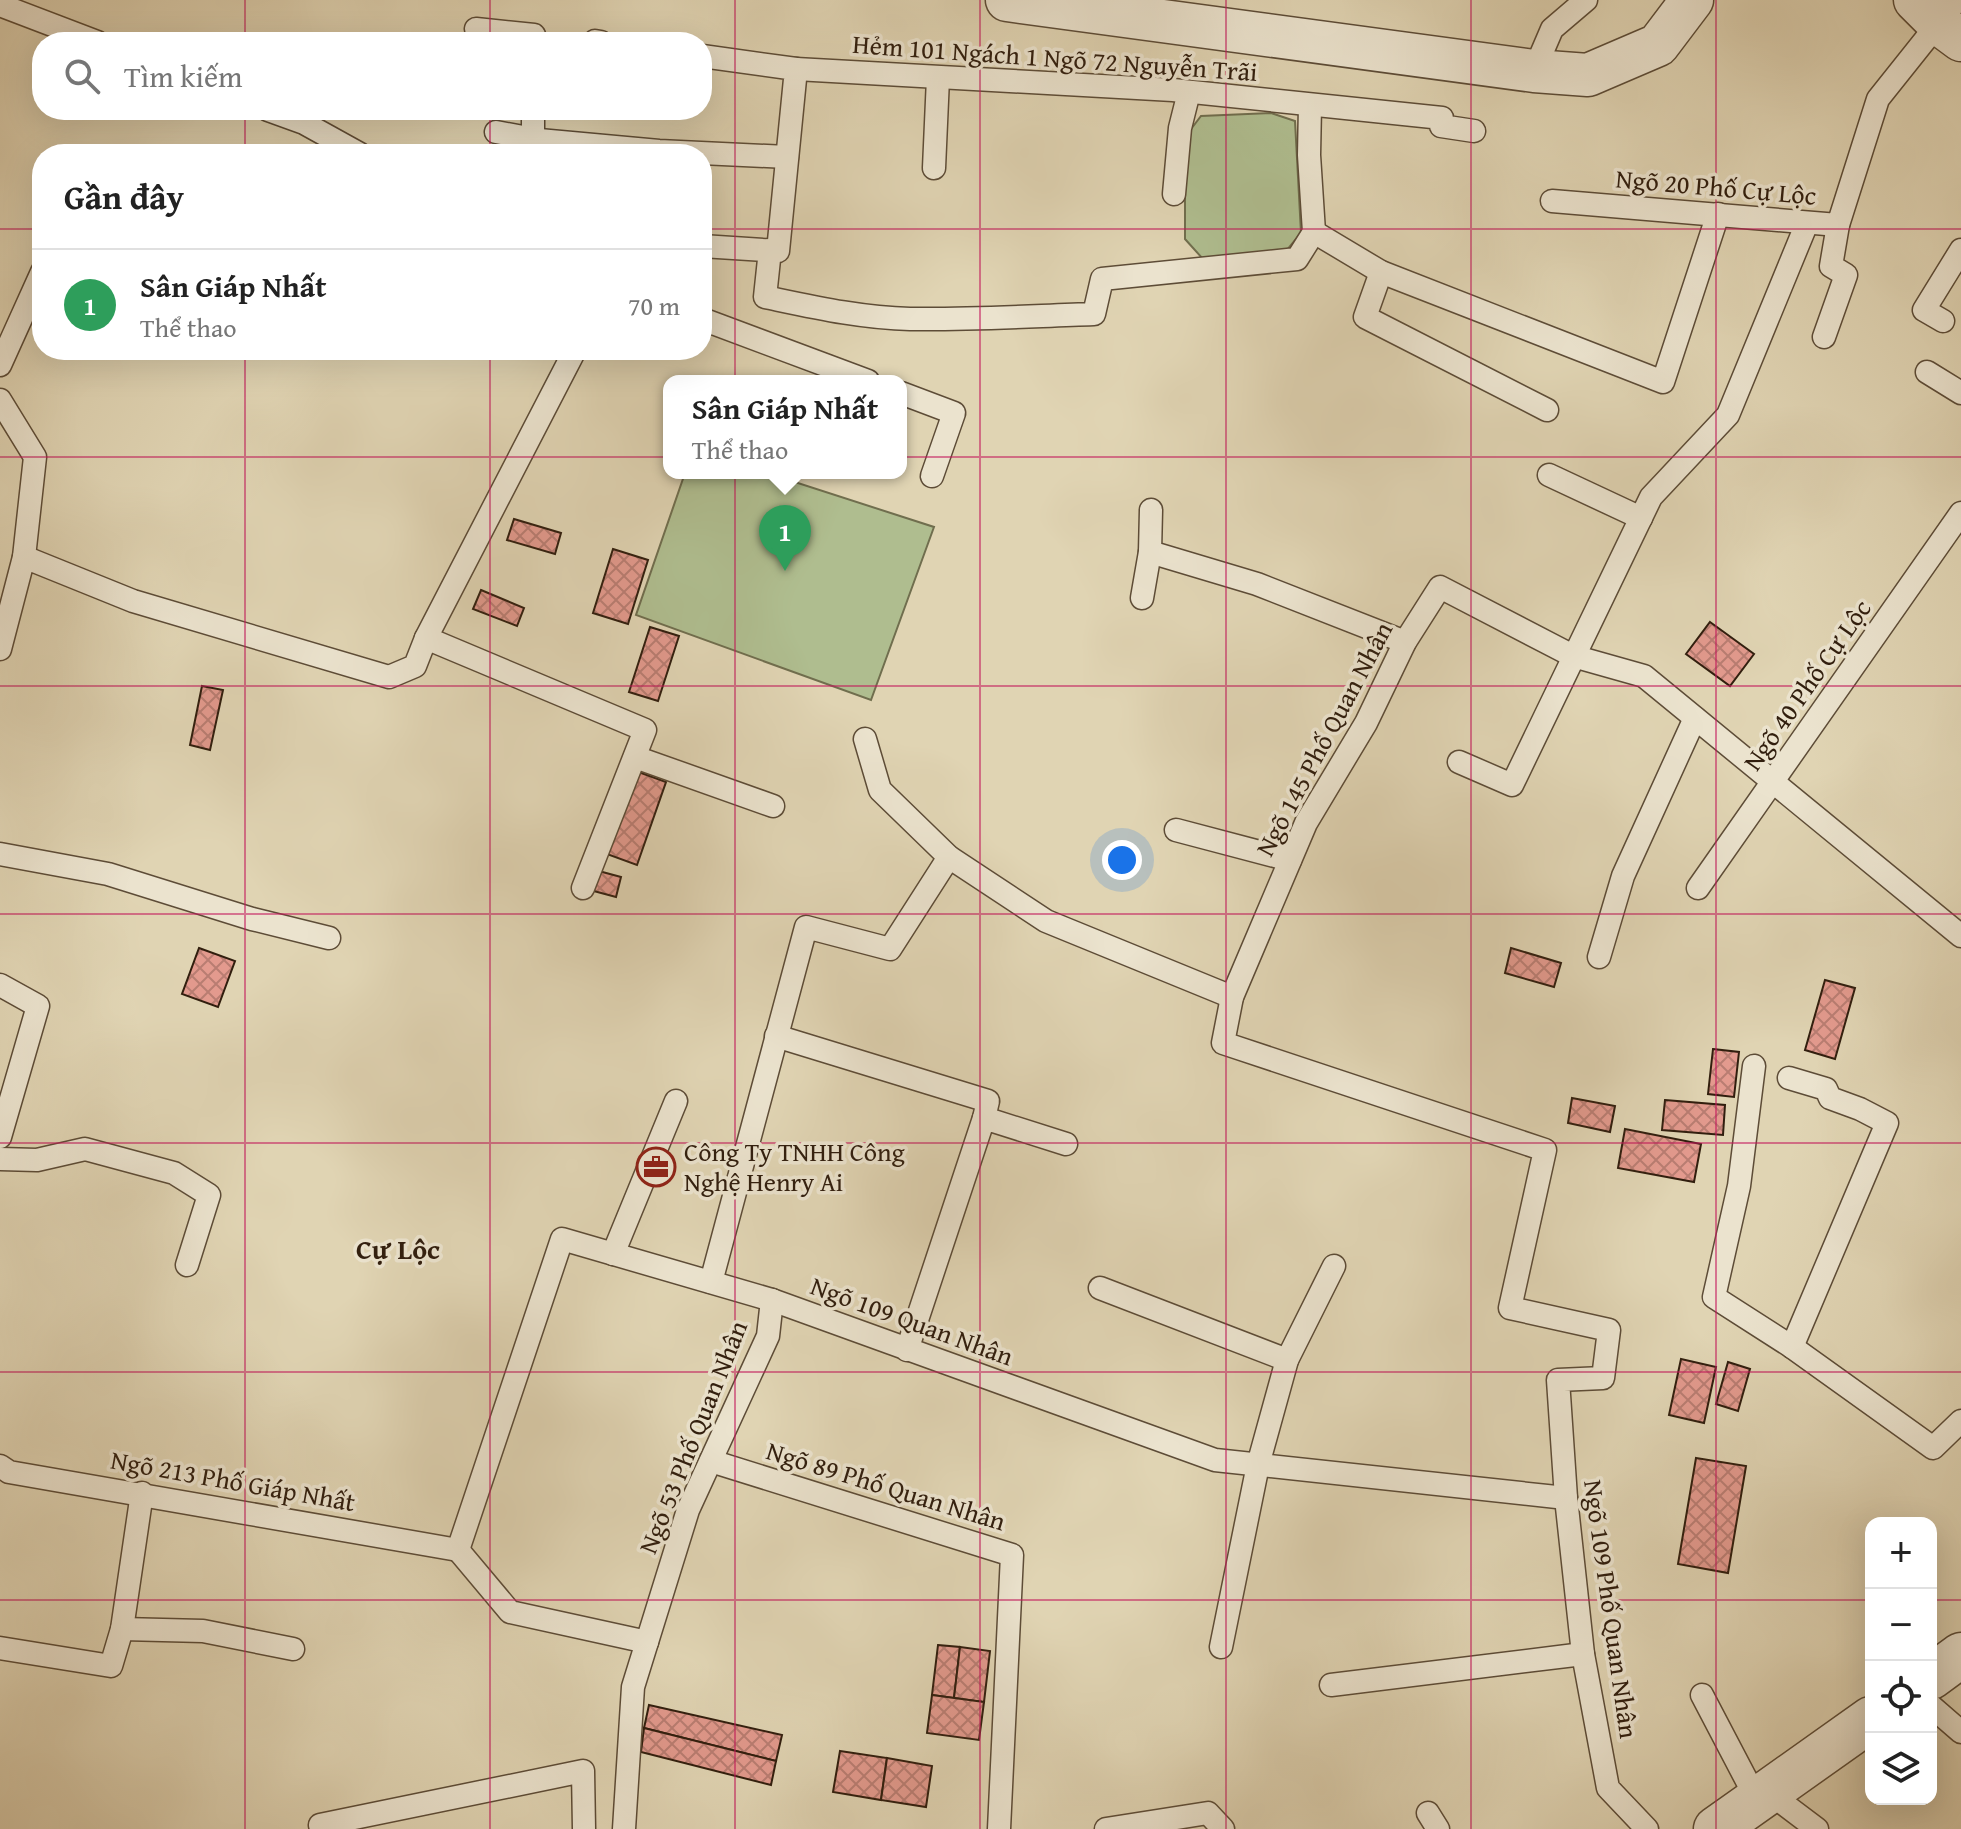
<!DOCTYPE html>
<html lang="vi">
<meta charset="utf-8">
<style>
:root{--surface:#fff;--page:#f2f2f2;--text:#222;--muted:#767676;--line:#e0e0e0;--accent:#8f2418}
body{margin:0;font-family:"Gentium Book Plus",serif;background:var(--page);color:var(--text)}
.controls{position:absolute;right:24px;bottom:24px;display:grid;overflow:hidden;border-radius:16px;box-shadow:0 8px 32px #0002}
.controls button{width:72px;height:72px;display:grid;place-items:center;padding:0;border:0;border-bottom:2px solid var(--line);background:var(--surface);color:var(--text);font:40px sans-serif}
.you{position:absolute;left:1122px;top:860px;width:28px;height:28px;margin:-20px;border:6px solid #fff;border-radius:50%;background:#1a73e8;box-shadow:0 0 0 12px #1a73e833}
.badge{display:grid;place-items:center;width:52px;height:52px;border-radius:50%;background:var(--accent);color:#fff;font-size:26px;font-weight:700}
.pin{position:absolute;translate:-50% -66px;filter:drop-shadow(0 2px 4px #0008)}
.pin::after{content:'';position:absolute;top:42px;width:28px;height:24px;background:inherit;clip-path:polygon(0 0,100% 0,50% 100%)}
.popup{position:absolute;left:663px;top:375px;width:244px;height:104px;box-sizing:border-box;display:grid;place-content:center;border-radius:16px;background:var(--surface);filter:drop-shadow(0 2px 6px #0005);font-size:26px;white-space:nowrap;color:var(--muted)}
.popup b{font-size:30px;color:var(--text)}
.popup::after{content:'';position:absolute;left:50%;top:100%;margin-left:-16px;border:16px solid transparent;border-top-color:var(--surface)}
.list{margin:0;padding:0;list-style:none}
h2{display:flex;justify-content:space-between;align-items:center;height:104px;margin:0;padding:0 32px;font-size:34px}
h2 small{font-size:26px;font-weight:400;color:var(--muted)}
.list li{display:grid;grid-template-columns:52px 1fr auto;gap:24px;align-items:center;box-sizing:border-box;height:112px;padding:0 32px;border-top:2px solid var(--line)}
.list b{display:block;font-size:30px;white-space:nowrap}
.list p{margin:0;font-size:26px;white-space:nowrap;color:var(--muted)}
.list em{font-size:26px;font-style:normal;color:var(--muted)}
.icon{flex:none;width:44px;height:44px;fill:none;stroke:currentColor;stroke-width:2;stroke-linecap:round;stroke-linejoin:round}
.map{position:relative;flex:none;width:1961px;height:1829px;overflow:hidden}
.search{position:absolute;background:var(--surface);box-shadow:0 8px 32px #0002;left:32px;top:32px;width:680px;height:88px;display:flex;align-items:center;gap:20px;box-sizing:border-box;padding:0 28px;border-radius:32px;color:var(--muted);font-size:30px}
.panel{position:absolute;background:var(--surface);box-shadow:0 8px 32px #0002;left:32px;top:144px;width:680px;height:216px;border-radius:32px}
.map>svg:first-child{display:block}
</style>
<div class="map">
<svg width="1961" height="1829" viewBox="0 0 1961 1829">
<defs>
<pattern id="building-cross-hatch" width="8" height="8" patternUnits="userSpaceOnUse" patternTransform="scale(2)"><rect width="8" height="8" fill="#e39a8e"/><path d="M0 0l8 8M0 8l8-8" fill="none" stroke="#b97d72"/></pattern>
</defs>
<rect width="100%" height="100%" fill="#e0d4b3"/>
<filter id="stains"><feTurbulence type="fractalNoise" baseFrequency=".0025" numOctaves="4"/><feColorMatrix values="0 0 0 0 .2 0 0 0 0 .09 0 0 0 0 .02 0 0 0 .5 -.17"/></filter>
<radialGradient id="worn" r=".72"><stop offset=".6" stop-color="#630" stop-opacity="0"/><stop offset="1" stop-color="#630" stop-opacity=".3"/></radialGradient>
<!-- park -->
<g fill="#afbd8f" stroke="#706e4e" stroke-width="2">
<path d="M1271,113L1295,121L1301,233L1287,250L1203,259L1185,239V137L1201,116Z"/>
<path d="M685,473H767L934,527L871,700L636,615Z"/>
</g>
<!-- building -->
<g fill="url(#building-cross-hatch)" stroke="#311e0e" stroke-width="2">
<path d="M514,519L561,533L555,554L507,540Z"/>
<path d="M613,549L648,560L628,624L593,613Z"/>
<path d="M481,590L524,608L517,626L473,609Z"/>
<path d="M1710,622L1754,654L1730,686L1686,654Z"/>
<path d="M650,627L679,636L658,701L629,692Z"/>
<path d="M202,686L223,690L210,750L190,745Z"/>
<path d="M633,770L666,782L637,865L604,853Z"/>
<path d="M595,870L621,877L616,897L590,890Z"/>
<path d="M199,948L235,961L218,1007L182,994Z"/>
<path d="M1511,948L1561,963L1554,987L1505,973Z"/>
<path d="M1825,980L1855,988L1835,1059L1805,1050Z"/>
<path d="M1713,1049L1739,1052L1734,1097L1708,1094Z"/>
<path d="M1572,1098L1615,1106L1610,1132L1568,1123Z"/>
<path d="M1665,1100L1725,1105L1723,1135L1662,1130Z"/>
<path d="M1625,1129L1701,1144L1694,1182L1618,1168Z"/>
<path d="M1681,1359L1716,1367L1704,1423L1669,1415Z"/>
<path d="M1728,1362L1750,1369L1738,1411L1716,1404Z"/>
<path d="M1696,1458L1746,1466L1728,1573L1678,1564Z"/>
<path d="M938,1645L960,1647L954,1698L932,1695Z"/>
<path d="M960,1647L990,1651L984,1702L954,1698Z"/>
<path d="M932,1695L984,1702L979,1740L927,1733Z"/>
<path d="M649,1705L782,1735L776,1761L644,1728Z"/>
<path d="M644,1728L776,1761L771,1785L641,1752Z"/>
<path d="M840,1751L887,1758L881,1800L833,1792Z"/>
<path d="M887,1758L932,1766L926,1807L881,1800Z"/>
</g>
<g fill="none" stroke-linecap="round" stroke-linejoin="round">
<defs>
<g id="service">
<path d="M0,5L97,42"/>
<path d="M476,29L534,35V42"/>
<path d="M595,41L601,42"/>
<path d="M702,56L796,69L778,251L702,246"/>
<path d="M796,69L1173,90L1442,118L1441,126L1474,131"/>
<path d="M1534,71L1552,29L1586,0"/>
<path d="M1310,106L1309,155L1314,232"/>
<path d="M268,110L304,123L360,154"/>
<path d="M496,132L539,140"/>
<path d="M533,139V110"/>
<path d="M537,154L539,140L659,151L787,157"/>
<path d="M934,168L938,78"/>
<path d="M1174,194L1180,128L1189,92"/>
<path d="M1552,201L1838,225L1878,99L1957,0"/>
<path d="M1314,232L1381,272L1663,382L1718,214"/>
<path d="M770,250L765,297C813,307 861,318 910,319C972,320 1033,316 1094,314L1102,279L1297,259L1314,232"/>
<path d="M1381,272L1365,317L1547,410"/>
<path d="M702,319L868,381"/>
<path d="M1943,321L1924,310L1961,250"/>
<path d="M1824,337L1846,275L1831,266L1838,225"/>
<path d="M0,365L42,272"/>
<path d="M1927,372L1961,393"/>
<path d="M901,393L954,413L932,476"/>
<path d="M0,400L35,457L24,557"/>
<path d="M1549,475L1641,518"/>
<path d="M1151,510L1150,552L1257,584L1405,642"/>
<path d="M1142,598L1150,552"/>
<path d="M426,638L645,730L583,888"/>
<path d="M0,649L24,557L133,601L389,677L415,666L426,638L575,350"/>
<path d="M865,739L880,790L949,857L1046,921L1232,997"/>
<path d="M635,757L773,806"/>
<path d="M1459,762L1512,785L1651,497L1728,415L1807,223"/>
<path d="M1176,830L1290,860"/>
<path d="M0,854L108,874L252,919L329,938"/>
<path d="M1698,888L1961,513"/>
<path d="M1599,957L1623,876L1695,718"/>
<path d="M0,985L38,1006L0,1137"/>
<path d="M776,1036L988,1101L984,1118"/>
<path d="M1754,1066L1739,1186L1714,1297L1792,1347L1933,1448L1961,1421"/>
<path d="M1789,1078L1826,1089L1830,1098L1860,1109L1887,1123L1792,1347"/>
<path d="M0,1159L37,1160L85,1149L174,1173L209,1195L187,1265"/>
<path d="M613,1254L676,1101"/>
<path d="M711,1282L806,927L890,949L949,857"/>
<path d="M1100,1288L1287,1360"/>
<path d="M907,1350L984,1118L1066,1144"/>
<path d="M711,1461L1012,1555L999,1829"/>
<path d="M0,1466L9,1472L458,1550"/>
<path d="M458,1550L562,1239L772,1300L1215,1460L1566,1498"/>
<path d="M458,1550L510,1612L647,1642"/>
<path d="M122,1629L203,1631L293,1649"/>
<path d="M1221,1647L1258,1465L1287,1360L1334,1266"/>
<path d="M0,1648L111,1666L122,1629L142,1493"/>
<path d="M1331,1685L1583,1654"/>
<path d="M1702,1695L1757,1800"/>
<path d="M1931,1706L1961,1732"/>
<path d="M1768,1792L1817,1829"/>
<path d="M1428,1813L1438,1829"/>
<path d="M320,1825L583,1771L584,1829"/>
<path d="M624,1829L633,1687L688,1510L768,1336L772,1300"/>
<path d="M1106,1829L1208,1813L1223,1829"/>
<path d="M1647,1829L1608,1788L1583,1654L1566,1498L1558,1380L1603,1378L1609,1330L1510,1308L1545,1150L1223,1043L1232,997L1306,823L1366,723L1405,642L1440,587L1573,656L1644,676L1961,936"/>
</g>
<g id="minor">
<path d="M1007,0L1534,71L1588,75L1658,45L1692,0"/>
<path d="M1915,0L1938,23L1961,40"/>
</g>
<g id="tertiary">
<path d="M1931,1677L1961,1655"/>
<path d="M1716,1829L1871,1719"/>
</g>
</defs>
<!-- service casing -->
<use href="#service" stroke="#5d4c37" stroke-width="25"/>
<!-- minor casing -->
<use href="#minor" stroke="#5d4c37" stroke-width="45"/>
<!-- tertiary casing -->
<use href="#tertiary" stroke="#5d4c37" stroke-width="47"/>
<!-- service -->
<use href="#service" stroke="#ebe3ce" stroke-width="22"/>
<!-- minor -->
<use href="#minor" stroke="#ebe3ce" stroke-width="42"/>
<!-- tertiary -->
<use href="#tertiary" stroke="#ebe3ce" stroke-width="44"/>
</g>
<!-- grid -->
<path fill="none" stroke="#c2185b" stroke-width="2" stroke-opacity="0.55" d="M245,0V42M490,0V42M735,0V1829M980,0V1829M1226,0V1829M1471,0V1829M1716,0V1829M245,110V154M490,110V154M0,229H42M702,229H1961M245,350V1829M490,350V1829M0,457H1961M0,686H1961M0,914H1961M0,1143H1961M0,1372H1961M0,1600H1871M1931,1600H1961"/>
<!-- icons -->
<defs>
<symbol id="office-ring" viewBox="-11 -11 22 22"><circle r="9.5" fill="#ebe3ce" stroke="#8f2418" stroke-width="1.5"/><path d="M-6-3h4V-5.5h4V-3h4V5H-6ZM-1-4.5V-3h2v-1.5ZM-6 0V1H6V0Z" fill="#8f2418"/></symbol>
</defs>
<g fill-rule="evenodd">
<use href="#office-ring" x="634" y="1145" width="44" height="44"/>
</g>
<g text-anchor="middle" stroke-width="7" stroke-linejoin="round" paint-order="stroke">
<!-- street labels -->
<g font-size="26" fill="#311e0e" stroke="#ebe3ce">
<text transform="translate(1055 58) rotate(4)" y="9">Hẻm 101 Ngách 1 Ngõ 72 Nguyễn Trãi</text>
<text transform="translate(1716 187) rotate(5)" y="9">Ngõ 20 Phố Cự Lộc</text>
<text transform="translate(1807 685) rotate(-55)" y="9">Ngõ 40 Phố Cự Lộc</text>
<text transform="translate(1324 739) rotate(-62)" y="9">Ngõ 145 Phố Quan Nhân</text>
<text transform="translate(912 1321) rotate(20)" y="9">Ngõ 109 Quan Nhân</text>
<text transform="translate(693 1437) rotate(-68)" y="9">Ngõ 53 Phố Quan Nhân</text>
<text transform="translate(233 1481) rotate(10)" y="9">Ngõ 213 Phố Giáp Nhất</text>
<text transform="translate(886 1486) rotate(17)" y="9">Ngõ 89 Phố Quan Nhân</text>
<text transform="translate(1611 1609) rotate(82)" y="9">Ngõ 109 Phố Quan Nhân</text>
</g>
<!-- poi labels -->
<g font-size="26" fill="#311e0e" stroke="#ebe3ce" text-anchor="start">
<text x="684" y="1161">Công Ty TNHH Công<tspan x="684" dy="30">Nghệ Henry Ai</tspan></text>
</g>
<!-- neighbourhood labels -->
<g font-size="28" font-weight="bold" fill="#311e0e" stroke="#ebe3ce">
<text x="398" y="1259">Cự Lộc</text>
</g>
</g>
<rect width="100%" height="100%" filter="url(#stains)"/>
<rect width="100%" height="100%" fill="url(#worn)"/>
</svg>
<div class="controls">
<button>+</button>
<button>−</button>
<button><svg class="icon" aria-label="locate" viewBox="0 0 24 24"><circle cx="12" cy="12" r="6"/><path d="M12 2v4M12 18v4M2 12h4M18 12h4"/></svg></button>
<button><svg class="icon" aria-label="layers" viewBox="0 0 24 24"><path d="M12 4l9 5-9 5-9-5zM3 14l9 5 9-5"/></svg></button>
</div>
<div class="you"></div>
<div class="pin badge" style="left:785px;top:571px;background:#2e9e5b">1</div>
<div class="popup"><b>Sân Giáp Nhất</b>Thể thao</div>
<div class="search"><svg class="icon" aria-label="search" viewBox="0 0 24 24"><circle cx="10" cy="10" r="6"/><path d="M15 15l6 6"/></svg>Tìm kiếm</div>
<section class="panel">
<h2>Gần đây<small></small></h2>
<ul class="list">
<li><span class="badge" style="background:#2e9e5b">1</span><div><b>Sân Giáp Nhất</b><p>Thể thao</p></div><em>70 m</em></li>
</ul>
</section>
</div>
